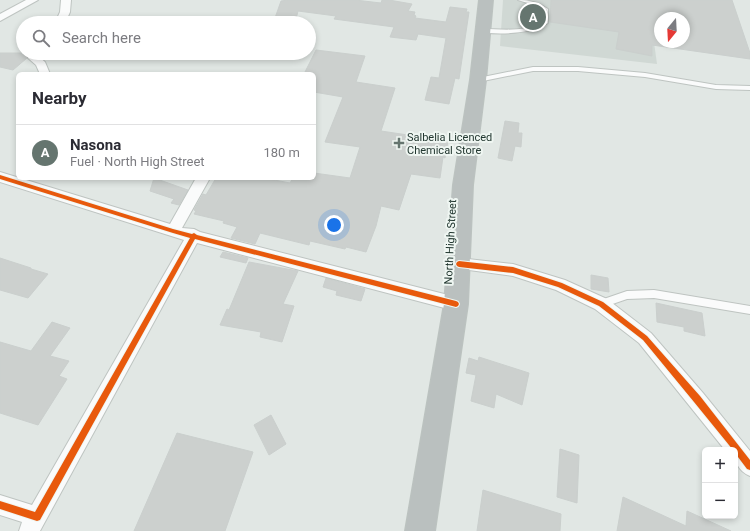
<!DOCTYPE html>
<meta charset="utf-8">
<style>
:root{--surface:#fff;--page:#f2f2f3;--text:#2b2b33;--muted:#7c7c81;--line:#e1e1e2;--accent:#65756f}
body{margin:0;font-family:Roboto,sans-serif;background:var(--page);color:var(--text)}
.controls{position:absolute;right:12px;bottom:12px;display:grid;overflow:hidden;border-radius:6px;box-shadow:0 2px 6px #0003}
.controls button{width:36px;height:36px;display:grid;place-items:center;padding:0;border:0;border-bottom:1px solid var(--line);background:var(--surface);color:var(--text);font:20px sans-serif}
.compass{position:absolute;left:654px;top:12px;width:36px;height:36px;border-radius:50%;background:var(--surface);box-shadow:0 2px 6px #0003;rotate:198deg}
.you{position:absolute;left:334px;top:225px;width:14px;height:14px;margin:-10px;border:3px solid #fff;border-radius:50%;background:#1a73e8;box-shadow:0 0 0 6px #1a73e833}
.badge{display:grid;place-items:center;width:26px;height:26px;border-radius:50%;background:var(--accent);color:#fff;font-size:13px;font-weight:700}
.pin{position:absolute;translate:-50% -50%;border:2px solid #fff;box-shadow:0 1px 4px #0006}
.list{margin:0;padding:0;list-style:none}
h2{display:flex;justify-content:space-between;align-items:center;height:52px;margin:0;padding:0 16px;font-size:17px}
h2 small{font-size:13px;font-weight:400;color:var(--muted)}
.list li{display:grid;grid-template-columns:26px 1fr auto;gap:12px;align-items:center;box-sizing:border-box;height:56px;padding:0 16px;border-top:1px solid var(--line)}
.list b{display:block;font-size:15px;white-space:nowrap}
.list p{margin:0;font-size:13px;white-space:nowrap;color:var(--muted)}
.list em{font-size:13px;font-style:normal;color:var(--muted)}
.icon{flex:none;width:22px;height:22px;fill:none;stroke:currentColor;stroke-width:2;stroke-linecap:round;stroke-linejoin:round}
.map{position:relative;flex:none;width:750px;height:531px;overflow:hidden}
.search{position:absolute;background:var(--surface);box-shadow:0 2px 6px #0003;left:16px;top:16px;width:300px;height:44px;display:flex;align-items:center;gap:10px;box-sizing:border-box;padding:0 14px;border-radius:22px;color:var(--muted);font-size:15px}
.panel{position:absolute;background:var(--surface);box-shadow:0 2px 6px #0003;left:16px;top:72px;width:300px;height:108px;border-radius:6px}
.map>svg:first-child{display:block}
</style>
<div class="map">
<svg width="750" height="531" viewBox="0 0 750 531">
<rect width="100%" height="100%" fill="#e1e7e4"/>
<!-- built -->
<path fill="#d0d8d4" d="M503,0H596L649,6L657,64L500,46Z"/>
<!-- building -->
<g fill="#ccd0ce" stroke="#cacfcd" fill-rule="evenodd">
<path d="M288,0H355L381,3L382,0H389L412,4L408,11L415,12L414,15L416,16L415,18L446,22L450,7L467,9L466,12H469L459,79L455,78L449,104L425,100L431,77L439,78L446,38L418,34L416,40L390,37L394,27L334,19L336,16L298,11L296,19L275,18L281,1Z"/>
<path d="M551,0H732L750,53V59L652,45V56L616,49L619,32L550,22ZM660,18H684V42H660Z"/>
<path d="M316,50L365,56L356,82L395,88L381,131L448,141L445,158L443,157L440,178L411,174L399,210L381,206L376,226L366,252L346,247L345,249L310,241L309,245L260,233L255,244L231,238L237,227L223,223L224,221L194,214L196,211L194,210L203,194L206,195L216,178H264L290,183L293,178H314V173L350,178L360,147L325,142L343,97L314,92V74H304Z"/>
<path d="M0,53H26L27,58L13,70L0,67Z"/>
<path d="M505,121L519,123L518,133H522L521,147L515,146L512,161L498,158Z"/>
<path d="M154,178L188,190L179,205L171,203L174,199L150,191Z"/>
<path d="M223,252L248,258L246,263L220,257Z"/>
<path d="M0,258L31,268V269L48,274L28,298L0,290Z"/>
<path d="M249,262L298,271L283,304L294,306L282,342L260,337L261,332L220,325L227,309L229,310Z"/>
<path d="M591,275L608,278L609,292L591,289Z"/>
<path d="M326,278L365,289L361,301L336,295L337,291L323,287Z"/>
<path d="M656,303L702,313L705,336L684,331V327L657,322Z"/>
<path d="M52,322L70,328L50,356L69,361L59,376L67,379L38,425L0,413V342L31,351Z"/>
<path d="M479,357L529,373L522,405L496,394L494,408L471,401L476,375L466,373L469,358L478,361Z"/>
<path d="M271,415L286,444L269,455L254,425Z"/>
<path d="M177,433L253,452L225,531H134Z"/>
<path d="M560,449L579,455L577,503L557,497Z"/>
<path d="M483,490L561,514L560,531H477Z"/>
<path d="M623,497L686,526L687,511L731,531H617Z"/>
</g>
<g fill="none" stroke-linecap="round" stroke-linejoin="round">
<defs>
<g id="lane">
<path d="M518,0C530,0 539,3 548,9V23C531,34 499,35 480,32V30L482,29C502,29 526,33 543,21V11L537,6Z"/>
<path d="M533,67H578L645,73L716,85L750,86V90L716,89L645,77L578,71H533L478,82L475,80L478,78Z"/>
<path d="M654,290L750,306V314L654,298L627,299L601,308L598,307L597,304L598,301L627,291Z"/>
</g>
<g id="street">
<path d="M26,0H38L0,21V14Z"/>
<path d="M61,0H71L70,12L65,23H55L60,12Z"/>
<path d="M28,53H38V56L45,62L50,74H40L36,65L28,58Z"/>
<path d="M0,172L170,224L196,178H210L182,228L194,229L200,232L456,297L462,299L464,304L462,309L456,311L197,243L40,531H19L22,522L0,515V495L32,505L184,240L0,182Z"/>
<path d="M459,258L513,264L565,280L607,299L651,333L703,393L750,451V476C738,471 735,462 735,450H725L639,343L595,309L556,290L513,276L454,268L452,264L454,260Z"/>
</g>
<path id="highway" d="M479,0H493L486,80L473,185L468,304L435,531H405L444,304L453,185L470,80Z"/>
</defs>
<!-- lane casing -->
<use href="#lane" stroke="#bec4c1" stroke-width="2"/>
<!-- street casing -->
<use href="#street" stroke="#bec4c1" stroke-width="2"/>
<!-- highway casing -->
<use href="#highway" stroke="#bcc3c0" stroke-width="2"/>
<!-- lane -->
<use href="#lane" fill="#fafbfb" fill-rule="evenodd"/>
<!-- street -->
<use href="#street" fill="#fafbfb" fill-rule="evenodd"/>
<!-- highway -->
<use href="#highway" fill="#bac0bf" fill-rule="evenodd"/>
<defs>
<g id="cycleway">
<path d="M0,175L173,229L192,234L194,233L197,235L456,301L458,302L459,304L458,306L456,307L195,239L40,520L37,521L0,509V501L35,512L190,238L173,233L0,179Z"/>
<path d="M459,261L513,267L562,283L603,302L647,336L700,396L750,460V470L747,469L735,453V450H733L694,402L643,340L599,306L558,287L513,273L459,267L457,266L456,264L457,262Z"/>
</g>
</defs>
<!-- cycleway casing -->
<use href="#cycleway" stroke="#eff6f2" stroke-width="2"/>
<!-- cycleway -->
<use href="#cycleway" fill="#e8590c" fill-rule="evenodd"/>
</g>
<!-- markers -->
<path fill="#65756f" stroke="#eff6f2" stroke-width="1.5" d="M397 137h4v4h4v4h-4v4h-4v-4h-4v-4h4z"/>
<g text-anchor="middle" stroke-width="4" stroke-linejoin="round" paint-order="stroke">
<!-- poi labels -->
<g font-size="11" fill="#223730" stroke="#eff6f2" text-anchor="start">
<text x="407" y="141">Salbelia Licenced<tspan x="407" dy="13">Chemical Store</tspan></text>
</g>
<!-- street labels -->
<g font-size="11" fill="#223730" stroke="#eff6f2">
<text transform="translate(450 242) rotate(-87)" y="4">North High Street</text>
</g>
</g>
</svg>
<div class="controls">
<button>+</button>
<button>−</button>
</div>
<svg class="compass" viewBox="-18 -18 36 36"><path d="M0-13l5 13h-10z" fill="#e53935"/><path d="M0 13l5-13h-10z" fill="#7c7c81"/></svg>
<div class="you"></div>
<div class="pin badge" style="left:533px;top:17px">A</div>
<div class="search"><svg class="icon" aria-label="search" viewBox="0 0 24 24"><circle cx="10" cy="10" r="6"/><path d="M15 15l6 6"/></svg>Search here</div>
<section class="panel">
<h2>Nearby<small></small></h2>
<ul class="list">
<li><span class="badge">A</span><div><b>Nasona</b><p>Fuel · North High Street</p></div><em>180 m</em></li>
</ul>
</section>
</div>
